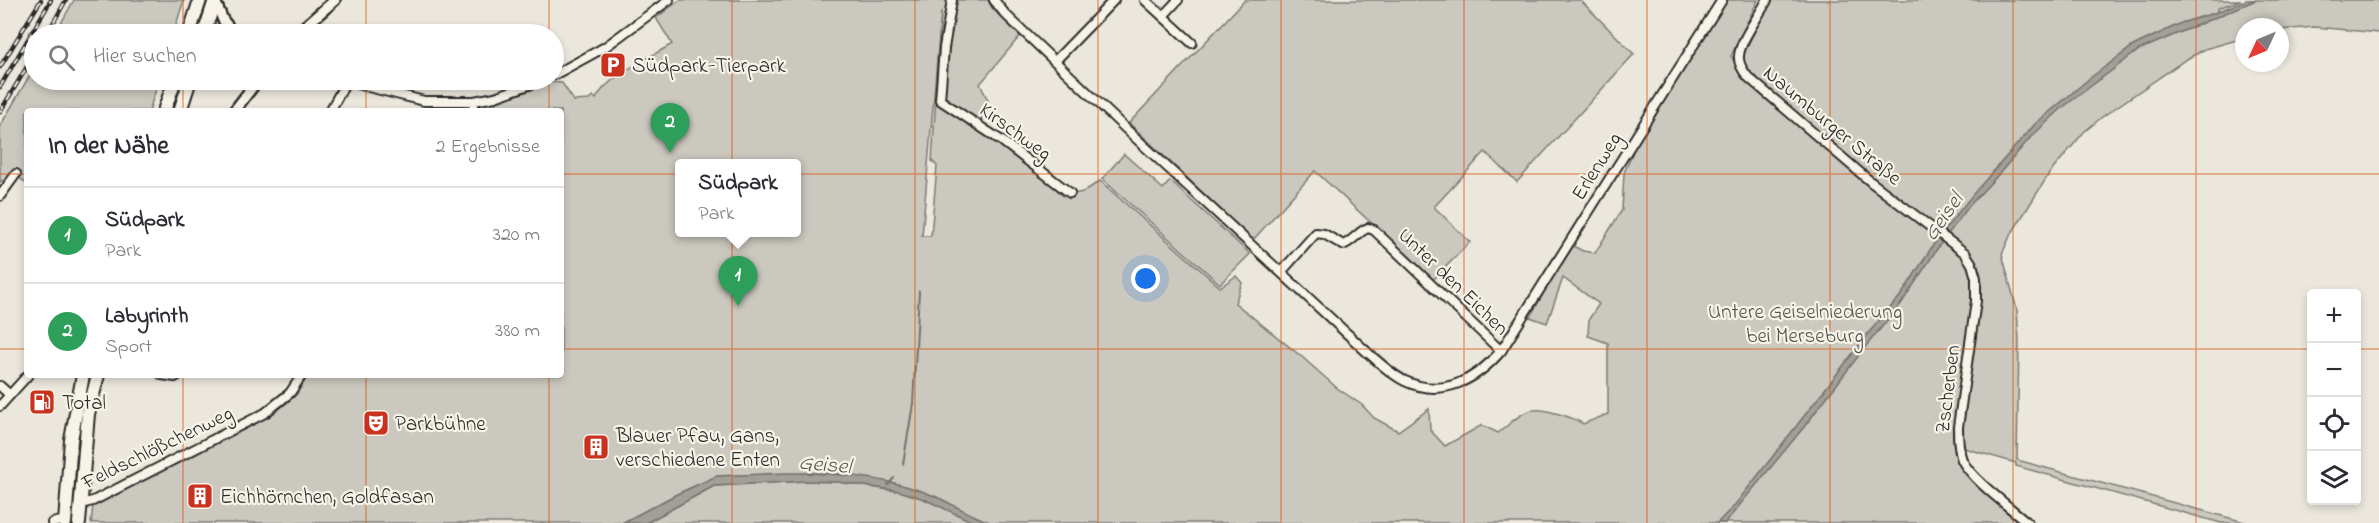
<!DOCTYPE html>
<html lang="de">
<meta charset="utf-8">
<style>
:root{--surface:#fff;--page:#f2f2f3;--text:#2b2b33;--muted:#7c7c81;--line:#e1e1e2;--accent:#d93025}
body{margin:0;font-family:"Indie Flower",sans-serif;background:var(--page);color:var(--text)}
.controls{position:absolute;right:18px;bottom:18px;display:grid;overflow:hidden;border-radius:6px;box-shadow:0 3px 9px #0003}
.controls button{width:54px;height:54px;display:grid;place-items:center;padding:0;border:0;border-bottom:2px solid var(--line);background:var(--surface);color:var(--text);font:30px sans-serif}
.compass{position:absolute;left:2235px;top:18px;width:54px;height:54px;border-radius:50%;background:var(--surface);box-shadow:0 3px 9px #0003;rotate:226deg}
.you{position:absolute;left:1146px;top:279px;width:21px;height:21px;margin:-15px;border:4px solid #fff;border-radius:50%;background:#1a73e8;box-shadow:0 0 0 9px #1a73e833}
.badge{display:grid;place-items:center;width:39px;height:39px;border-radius:50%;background:var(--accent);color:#fff;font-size:20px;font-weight:700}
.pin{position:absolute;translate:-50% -50px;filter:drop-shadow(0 2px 3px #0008)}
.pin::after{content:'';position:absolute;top:32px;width:21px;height:18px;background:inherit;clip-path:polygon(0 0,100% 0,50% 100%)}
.popup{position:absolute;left:675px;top:159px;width:126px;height:78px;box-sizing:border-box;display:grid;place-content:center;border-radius:6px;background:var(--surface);filter:drop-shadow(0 2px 4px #0005);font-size:20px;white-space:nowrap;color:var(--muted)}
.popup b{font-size:22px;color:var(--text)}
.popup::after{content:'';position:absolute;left:50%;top:100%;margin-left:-12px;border:12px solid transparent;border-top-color:var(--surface)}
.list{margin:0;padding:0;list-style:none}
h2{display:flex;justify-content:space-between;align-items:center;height:78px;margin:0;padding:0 24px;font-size:26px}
h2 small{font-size:20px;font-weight:400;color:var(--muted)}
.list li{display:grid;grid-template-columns:39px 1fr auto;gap:18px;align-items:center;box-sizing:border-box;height:96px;padding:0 24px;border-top:2px solid var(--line)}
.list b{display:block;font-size:22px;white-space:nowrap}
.list p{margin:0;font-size:20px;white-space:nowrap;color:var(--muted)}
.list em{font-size:20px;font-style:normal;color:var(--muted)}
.icon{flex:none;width:33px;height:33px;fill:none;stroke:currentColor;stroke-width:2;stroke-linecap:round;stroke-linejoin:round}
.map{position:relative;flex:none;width:2379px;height:523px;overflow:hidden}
.search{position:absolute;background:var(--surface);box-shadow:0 3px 9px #0003;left:24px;top:24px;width:540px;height:66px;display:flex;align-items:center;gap:15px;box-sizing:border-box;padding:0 21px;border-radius:33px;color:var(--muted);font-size:22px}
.panel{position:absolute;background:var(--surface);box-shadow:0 3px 9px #0003;left:24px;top:108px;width:540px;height:270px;border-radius:6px}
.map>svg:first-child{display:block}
</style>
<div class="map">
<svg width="2379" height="523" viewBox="0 0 2379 523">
<rect width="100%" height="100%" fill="#ebe7dd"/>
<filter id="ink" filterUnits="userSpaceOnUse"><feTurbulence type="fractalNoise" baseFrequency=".0167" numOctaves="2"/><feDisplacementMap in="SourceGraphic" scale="12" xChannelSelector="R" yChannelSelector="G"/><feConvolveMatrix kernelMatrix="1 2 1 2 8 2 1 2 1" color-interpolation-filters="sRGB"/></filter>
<g filter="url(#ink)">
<!-- green -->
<g fill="#cbc8bf" stroke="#7b7a75" stroke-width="1.5" fill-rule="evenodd">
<path d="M74,0H184L173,34H55Z"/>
<path d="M680,0H988L992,8L1020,36L980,84L988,100L981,118L984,130L1031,162L1063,196L1083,192L1100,181L1220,287L1236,276L1242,283L1235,303L1302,357L1337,388L1362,405L1374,418L1398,431L1429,409L1430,430L1445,446L1482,425L1498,433C1508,426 1521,411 1534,410C1544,408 1575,418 1583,424L1608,414V343L1588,336L1589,319L1599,304L1563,278L1547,323L1530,317L1571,245L1583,251L1595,253L1622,210L1624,173L1634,149L1726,0H1758L1731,56L1738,68L1744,64L1743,50L1772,0H2241L2218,8L2219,14L2251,0H2379V33L2315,27L2280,30V27H2244V38L2205,49L2185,60L2102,117L2084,132L2049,174L2010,236L2002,254L2017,310L2019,340L2017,460L2248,523H2221L2016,466V463L1957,446C1954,472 2004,506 2023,523H646L714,486L806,481L838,482L896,491L900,486L840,474L814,473L717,476L677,494L622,523H91L93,505L278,410L297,394L308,375H561V111H478L481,103L501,99L547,82L562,83L574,101L589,100L593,96L596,99C606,77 651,57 672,44L656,18ZM941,12L932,161L937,166L931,236H922ZM680,164H796V232H680Z"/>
<path d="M1245,0H1580L1634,54L1517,182L1485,152L1434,207L1470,242L1433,280L1315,171L1253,240L1129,123Z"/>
<path d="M34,68V80H159L149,111H27V185L16,174L0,182V126Z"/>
<path d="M1124,154L1163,189L1170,181L1250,254L1220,284L1102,179Z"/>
</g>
<!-- water -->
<g fill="#a29f98" stroke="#72716c" stroke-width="1.5">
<path d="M2246,0H2256L2139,50L2062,108L2031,137L1998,175L1970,205L1939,246L1901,304L1866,346L1804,427L1725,523H1717L1734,506L1871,330L1902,294L1937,239L1974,193L2035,124L2090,78L2133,46L2181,23L2214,13Z"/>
<path d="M787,473C837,472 891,477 937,497C956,506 972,516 992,523H975L924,499L899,491L838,482L806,481L714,486L646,523H622L677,494L717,476Z"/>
</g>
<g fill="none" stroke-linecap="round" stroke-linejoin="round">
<!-- stream -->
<g stroke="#72716c" stroke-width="2">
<path d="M903,464L913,404L919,291"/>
<path d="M888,485L894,478"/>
</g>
<defs>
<g id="minor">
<path d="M952,0L944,48L940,100L1002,141L1070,193"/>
<path d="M994,0L1005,14L1126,129L1368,353C1379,362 1392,375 1405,381C1443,399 1477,379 1501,351L1722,0"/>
<path d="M1145,0L1192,43"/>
<path d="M1767,0C1760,15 1740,40 1739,56C1738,64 1743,71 1748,77L1871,182L1965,253L1972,264L1976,278V301L1958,427C1958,438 1958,449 1962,460C1971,479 2011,508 2028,523"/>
<path d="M1163,16L1178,0"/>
<path d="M1055,61L1114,0"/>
<path d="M554,75L605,47L669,0"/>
<path d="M341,80L424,101H474L495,97L543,80"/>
<path d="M330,111L346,82"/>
<path d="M473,111L474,101"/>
<path d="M0,196L16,174"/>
<path d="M1282,271L1316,233L1324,234L1343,245C1353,241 1359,231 1368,228L1374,230L1501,351"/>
<path d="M162,375L175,377L178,375"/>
<path d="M0,386L10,395"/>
<path d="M0,406L28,375"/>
<path d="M80,504L93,501L265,413L290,393L302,375"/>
<path d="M52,523L66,520"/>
</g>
<g id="tertiary">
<path d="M215,1L223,20L234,34"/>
<path d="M296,34L335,0"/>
<path d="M234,111L258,80"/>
</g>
<g id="primary">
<path d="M189,34L200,0"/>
<path d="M204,34L215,0"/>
<path d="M164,111L175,80"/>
<path d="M180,111L190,80"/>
<path d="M65,523L71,440L83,375"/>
<path d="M79,523L88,414L98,375"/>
</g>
</defs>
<!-- minor casing -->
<use href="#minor" stroke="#2b2b2b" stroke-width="12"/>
<!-- tertiary casing -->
<use href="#tertiary" stroke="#2b2b2b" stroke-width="14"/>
<!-- primary casing -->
<use href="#primary" stroke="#2b2b2b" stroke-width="16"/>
<!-- minor -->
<use href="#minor" stroke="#f7f3e8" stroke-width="8"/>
<!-- tertiary -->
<use href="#tertiary" stroke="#f7f3e8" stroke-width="9"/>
<!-- primary -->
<use href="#primary" stroke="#f7f3e8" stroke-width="12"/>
<defs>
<g id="rail">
<path d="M47,34L66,0"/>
<path d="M0,67L41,0"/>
<path d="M0,87L51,0"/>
<path d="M0,112L34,55"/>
</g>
</defs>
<!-- rail casing -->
<use href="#rail" stroke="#2b2b2b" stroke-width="4.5"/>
<!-- rail -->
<use href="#rail" stroke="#f7f3e8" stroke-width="2" stroke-dasharray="7" stroke-linecap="butt"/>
</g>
</g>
<!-- grid -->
<path fill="none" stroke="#df570e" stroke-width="1.5" stroke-opacity="0.55" d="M183,0V34M366,0V34M549,0V34M732,0V523M915,0V523M1098,0V523M1281,0V523M1464,0V523M1647,0V523M1830,0V523M2013,0V523M2196,0V523M183,80V111M366,80V111M549,80V111M0,174H27M561,174H2379M0,349H27M561,349H2312M2356,349H2379M183,375V523M366,375V523M549,375V523"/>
<!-- icons -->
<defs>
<symbol id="parking-square" viewBox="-11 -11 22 22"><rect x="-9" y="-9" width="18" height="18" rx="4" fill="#c8321e" stroke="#f7f3e8"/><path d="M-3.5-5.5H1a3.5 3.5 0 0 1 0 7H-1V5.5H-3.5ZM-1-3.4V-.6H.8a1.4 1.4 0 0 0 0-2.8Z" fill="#fff"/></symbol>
<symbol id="fuel-square" viewBox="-11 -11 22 22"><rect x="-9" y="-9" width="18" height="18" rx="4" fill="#c8321e" stroke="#f7f3e8"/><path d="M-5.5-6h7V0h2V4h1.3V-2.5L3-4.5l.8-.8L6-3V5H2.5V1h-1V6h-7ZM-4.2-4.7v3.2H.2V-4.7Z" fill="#fff"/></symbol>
<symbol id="theatre-square" viewBox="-11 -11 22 22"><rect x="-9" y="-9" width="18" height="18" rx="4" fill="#c8321e" stroke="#f7f3e8"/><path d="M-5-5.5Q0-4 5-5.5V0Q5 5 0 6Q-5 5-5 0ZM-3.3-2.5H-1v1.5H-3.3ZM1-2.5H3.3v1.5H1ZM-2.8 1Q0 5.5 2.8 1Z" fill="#fff"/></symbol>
<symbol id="building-square" viewBox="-11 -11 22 22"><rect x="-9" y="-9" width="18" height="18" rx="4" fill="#c8321e" stroke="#f7f3e8"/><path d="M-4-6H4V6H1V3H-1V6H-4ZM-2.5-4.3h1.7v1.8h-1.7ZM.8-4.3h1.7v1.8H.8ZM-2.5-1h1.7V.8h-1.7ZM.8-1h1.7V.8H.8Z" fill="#fff"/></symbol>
</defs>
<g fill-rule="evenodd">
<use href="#parking-square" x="598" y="50" width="30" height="30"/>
<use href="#fuel-square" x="27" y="387" width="30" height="30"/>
<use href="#theatre-square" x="361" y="408" width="30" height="30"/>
<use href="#building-square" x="581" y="432" width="30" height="30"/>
<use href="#building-square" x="185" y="481" width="30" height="30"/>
</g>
<g text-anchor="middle" stroke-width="4.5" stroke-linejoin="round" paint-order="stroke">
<!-- poi labels -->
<g font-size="21" fill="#2b2b2b" stroke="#f7f3e8" text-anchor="start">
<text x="632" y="72">Südpark-Tierpark</text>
<text x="62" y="409">Total</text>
<text x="395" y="430">Parkbühne</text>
<text x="616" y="442">Blauer Pfau, Gans,<tspan x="616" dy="24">verschiedene Enten</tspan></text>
<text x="220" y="503">Eichhörnchen, Goldfasan</text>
</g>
<!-- street labels -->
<g font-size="21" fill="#2b2b2b" stroke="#f7f3e8">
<text transform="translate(1833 125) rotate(40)" y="7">Naumburger Straße</text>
<text transform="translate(1016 131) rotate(36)" y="7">Kirschweg</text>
<text transform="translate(1596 166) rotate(-58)" y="7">Erlenweg</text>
<text transform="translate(1454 281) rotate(44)" y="7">Unter den Eichen</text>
<text transform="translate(1947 389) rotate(-83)" y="7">Zscherben</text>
<text transform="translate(157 447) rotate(-26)" y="7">Feldschlößchenweg</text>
</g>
<!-- park labels -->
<g font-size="21" fill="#535250" stroke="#f7f3e8">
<text x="1805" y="318">Untere Geiselniederung<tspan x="1805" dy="24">bei Merseburg</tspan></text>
</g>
<!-- water labels -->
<g font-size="22" font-style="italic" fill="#555451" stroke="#f7f3e8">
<text transform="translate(1942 216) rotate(-55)" y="8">Geisel</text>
<text transform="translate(825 463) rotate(5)" y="8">Geisel</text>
</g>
</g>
</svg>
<div class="controls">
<button>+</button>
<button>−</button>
<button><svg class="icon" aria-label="locate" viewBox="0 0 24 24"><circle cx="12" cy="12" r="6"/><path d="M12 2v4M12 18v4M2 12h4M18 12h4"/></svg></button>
<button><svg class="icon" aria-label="layers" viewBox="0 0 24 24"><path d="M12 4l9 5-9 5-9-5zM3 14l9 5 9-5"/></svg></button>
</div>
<svg class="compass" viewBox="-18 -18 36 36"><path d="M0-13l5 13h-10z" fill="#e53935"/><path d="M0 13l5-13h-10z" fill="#7c7c81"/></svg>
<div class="you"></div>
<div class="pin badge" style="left:738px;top:306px;background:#2e9e5b">1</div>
<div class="popup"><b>Südpark</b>Park</div>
<div class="pin badge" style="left:670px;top:153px;background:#2e9e5b">2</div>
<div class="search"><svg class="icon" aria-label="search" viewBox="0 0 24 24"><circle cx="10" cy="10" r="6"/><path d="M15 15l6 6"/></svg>Hier suchen</div>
<section class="panel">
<h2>In der Nähe<small>2 Ergebnisse</small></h2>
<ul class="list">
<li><span class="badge" style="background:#2e9e5b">1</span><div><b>Südpark</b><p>Park</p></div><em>320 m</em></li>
<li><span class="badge" style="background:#2e9e5b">2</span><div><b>Labyrinth</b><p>Sport</p></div><em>380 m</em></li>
</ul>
</section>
</div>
